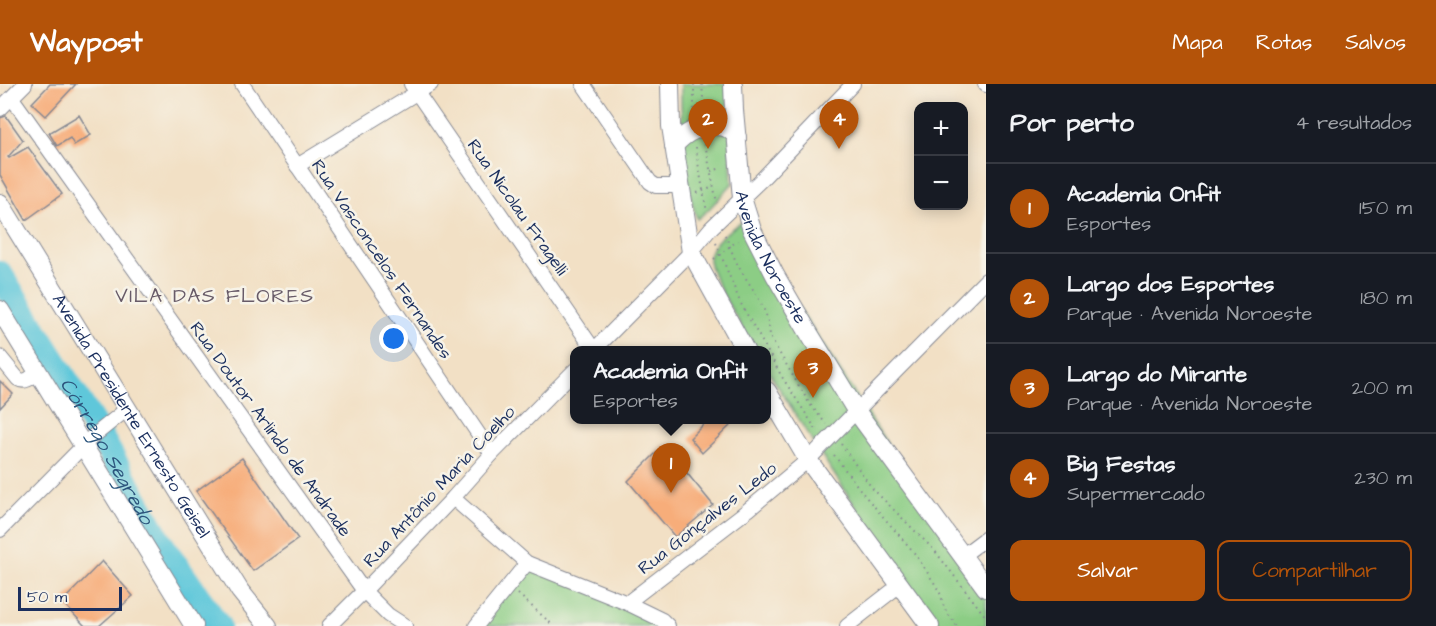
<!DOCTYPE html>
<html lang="pt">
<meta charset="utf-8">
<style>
:root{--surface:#171b24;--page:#242831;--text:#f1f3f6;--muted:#9ea1a6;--line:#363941;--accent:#b45309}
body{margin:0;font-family:"Architects Daughter",sans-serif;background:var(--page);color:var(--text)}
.controls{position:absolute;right:18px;top:18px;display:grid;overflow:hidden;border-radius:12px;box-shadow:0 3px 15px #0003}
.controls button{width:54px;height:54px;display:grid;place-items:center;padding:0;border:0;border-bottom:2px solid var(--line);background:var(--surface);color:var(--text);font:30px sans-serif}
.scale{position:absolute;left:18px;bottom:15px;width:104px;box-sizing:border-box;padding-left:6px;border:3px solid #1b2f5e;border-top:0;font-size:16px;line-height:21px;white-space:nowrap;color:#1b2f5e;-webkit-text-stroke:4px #f7f3e8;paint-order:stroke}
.you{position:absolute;left:394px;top:255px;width:21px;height:21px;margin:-15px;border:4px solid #fff;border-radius:50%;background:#1a73e8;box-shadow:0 0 0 9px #1a73e833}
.badge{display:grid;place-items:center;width:39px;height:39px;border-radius:50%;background:var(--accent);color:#fff;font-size:20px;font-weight:700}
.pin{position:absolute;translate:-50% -50px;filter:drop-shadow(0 2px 3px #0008)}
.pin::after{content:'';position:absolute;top:32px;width:21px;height:18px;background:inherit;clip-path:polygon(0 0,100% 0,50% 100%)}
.popup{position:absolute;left:570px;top:262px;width:201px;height:78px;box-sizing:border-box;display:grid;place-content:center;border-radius:12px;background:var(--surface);filter:drop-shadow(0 2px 4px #0005);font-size:20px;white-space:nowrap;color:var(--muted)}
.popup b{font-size:22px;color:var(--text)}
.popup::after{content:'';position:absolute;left:50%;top:100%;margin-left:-12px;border:12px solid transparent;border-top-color:var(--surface)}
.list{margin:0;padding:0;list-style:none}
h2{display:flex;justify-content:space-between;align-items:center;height:78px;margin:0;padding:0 24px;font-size:26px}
h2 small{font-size:20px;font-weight:400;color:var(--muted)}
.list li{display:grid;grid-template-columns:39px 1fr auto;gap:18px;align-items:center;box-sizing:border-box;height:90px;padding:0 24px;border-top:2px solid var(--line)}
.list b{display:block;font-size:22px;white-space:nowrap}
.list p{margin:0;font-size:20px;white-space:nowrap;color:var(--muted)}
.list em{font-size:20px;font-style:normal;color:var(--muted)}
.actions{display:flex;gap:12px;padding:18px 24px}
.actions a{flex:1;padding:14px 0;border:2px solid var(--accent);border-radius:12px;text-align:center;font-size:21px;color:var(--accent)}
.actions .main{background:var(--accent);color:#fff}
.map{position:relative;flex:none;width:986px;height:542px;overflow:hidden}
header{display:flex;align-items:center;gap:36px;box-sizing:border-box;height:84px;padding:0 30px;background:var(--accent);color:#fff}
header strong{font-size:28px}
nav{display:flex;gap:33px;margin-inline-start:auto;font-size:21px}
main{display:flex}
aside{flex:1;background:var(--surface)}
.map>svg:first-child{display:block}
</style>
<header>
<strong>Waypost</strong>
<nav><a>Mapa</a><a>Rotas</a><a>Salvos</a></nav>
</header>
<main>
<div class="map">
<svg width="986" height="542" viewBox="0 0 986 542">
<rect width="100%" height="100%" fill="#f7f3e8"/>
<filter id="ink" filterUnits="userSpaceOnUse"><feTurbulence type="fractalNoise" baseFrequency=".0167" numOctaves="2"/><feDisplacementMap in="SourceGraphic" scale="12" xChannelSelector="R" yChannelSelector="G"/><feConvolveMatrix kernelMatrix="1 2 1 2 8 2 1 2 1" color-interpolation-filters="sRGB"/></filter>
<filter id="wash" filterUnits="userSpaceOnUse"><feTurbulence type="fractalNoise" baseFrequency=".008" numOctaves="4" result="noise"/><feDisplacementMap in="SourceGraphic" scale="24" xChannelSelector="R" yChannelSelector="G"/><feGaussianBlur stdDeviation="1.35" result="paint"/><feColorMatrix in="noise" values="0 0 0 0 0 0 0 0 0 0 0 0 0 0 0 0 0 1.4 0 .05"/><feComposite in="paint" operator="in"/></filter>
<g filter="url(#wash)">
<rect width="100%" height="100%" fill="#f2e0c5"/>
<!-- green -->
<g fill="#8ccd85" stroke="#547e72" stroke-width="1.5">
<path d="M681,0H727L732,100L708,126L697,135C683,95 681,43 681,0Z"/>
<path d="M743,137L986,512V542H940L904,496L811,355L767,285V266H756C746,249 708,191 709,174C710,158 731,145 743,137Z"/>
<path d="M527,479L668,542H476Z"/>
</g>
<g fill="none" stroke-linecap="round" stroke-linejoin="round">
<!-- river -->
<path stroke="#5ec7da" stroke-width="26" id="s1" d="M0,190L95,343L161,460L218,542"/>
</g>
<g id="blocks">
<!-- building -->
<g fill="#f7ad7a">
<path d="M50,0H76L46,32L32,19Z"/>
<path d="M79,31L91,51L74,61L70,54L57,62L49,49Z"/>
<path d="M6,32L23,56L8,73L9,74L28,63L62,110L26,136L0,91V34Z"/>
<path d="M0,297L13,310L0,324Z"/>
<path d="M708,336H736L702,369L690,354Z"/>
<path d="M664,361L713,421L675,453L628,397Z"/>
<path d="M242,374L298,455L253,487L196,407Z"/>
<path d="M102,477L133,512L99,542H85L62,518Z"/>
</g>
</g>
</g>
<g filter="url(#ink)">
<use href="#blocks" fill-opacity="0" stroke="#868892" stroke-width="1.5"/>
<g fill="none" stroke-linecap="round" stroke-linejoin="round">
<defs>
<g id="minor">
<path d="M242,0L492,370"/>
<path d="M411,0L594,266"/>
<path d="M583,0L650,98L656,102H680"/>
<path d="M985,0L986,1"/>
<path d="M12,14L364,507L388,531L405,542"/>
<path d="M0,25L25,0"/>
<path d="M297,82L431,0"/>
<path d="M594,266L691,168L711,144L763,94L853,0"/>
<path d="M0,273L18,295C26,300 32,292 38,288"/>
<path d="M453,414L527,479L627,519L662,536L668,542"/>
<path d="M0,446L91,354L127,325"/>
<path d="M962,472L986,454"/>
<path d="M627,519L748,426L808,376L986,196"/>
<path d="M329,542L364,507L453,414L492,370L575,286"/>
<path d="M476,542L527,479"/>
<path d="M847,542L901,500"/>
</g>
<g id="major">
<path d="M670,0L671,42L691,168L745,266"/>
<path id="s2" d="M733,0L734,26L742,114L752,146L775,191L807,246L857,328L986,504"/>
<path d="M674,62C685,48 699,42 716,42C721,42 726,43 730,46C733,48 734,51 737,53"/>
<path id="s3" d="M0,119L240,507L268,542"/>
<path d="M0,226L194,542"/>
<path d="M767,307L808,376L930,542"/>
</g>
</defs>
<!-- minor casing -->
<use href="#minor" stroke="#868892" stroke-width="16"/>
<!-- major casing -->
<use href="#major" stroke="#868892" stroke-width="20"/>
<!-- path -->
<g stroke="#868892" stroke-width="2" stroke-dasharray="1.5 4.5" stroke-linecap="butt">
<path d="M694,0V30"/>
<path d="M702,0L704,27"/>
<path d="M705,60L717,119"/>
<path d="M696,63L697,73L707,128"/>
<path d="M711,87L722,84"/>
<path d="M697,109L714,103"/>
<path d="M725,151C730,162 734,175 740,185C754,208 769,225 770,253L809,319L826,340"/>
<path d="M716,159L740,218L782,293L817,347"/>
<path d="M714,175L738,156"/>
<path d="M841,360L872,404L935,467L986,533"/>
<path d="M834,371L865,412L913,467L935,500L941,511L944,524L957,542"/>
<path d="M518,510L554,542"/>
</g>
<!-- minor -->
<use href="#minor" stroke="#fff" stroke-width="14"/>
<!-- major -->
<use href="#major" stroke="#fff" stroke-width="18"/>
</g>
</g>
<g text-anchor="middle" stroke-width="5" stroke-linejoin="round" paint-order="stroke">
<!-- street labels -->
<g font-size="18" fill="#1b2f5e" stroke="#f7f3e8">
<text transform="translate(518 123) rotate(55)" y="6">Rua Nicolau Fragelli</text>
<text dy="6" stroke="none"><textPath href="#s2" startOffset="180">Avenida Noroeste</textPath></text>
<text transform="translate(382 175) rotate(56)" y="6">Rua Vasconcelos Fernandes</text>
<text dy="6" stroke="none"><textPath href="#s3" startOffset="250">Avenida Presidente Ernesto Geisel</textPath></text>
<text transform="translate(271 345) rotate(54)" y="6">Rua Doutor Arlindo de Andrade</text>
<text transform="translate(439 402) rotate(-47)" y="6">Rua Antônio Maria Coelho</text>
<text transform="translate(707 434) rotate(-38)" y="6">Rua Gonçalves Ledo</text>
</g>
<!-- neighbourhood labels -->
<g font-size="20" letter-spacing="1.5" fill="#685b68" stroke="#f7f3e8">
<text x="215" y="218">VILA DAS FLORES</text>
</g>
<!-- water labels -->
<g font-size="20" font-style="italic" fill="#2c557d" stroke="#f7f3e8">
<text dy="7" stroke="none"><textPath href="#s1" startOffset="207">Córrego Segredo</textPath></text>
</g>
</g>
</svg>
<div class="controls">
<button>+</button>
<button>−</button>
</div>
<div class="scale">50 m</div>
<div class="you"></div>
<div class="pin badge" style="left:671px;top:409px">1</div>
<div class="popup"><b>Academia Onfit</b>Esportes</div>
<div class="pin badge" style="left:708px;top:65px">2</div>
<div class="pin badge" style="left:813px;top:314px">3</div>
<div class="pin badge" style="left:839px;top:65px">4</div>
</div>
<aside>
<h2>Por perto<small>4 resultados</small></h2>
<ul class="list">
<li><span class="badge">1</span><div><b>Academia Onfit</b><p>Esportes</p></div><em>150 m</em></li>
<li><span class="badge">2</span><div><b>Largo dos Esportes</b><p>Parque · Avenida Noroeste</p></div><em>180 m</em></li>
<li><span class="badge">3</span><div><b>Largo do Mirante</b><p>Parque · Avenida Noroeste</p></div><em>200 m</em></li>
<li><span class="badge">4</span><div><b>Big Festas</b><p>Supermercado</p></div><em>230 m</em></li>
</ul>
<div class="actions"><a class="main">Salvar</a><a>Compartilhar</a></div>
</aside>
</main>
